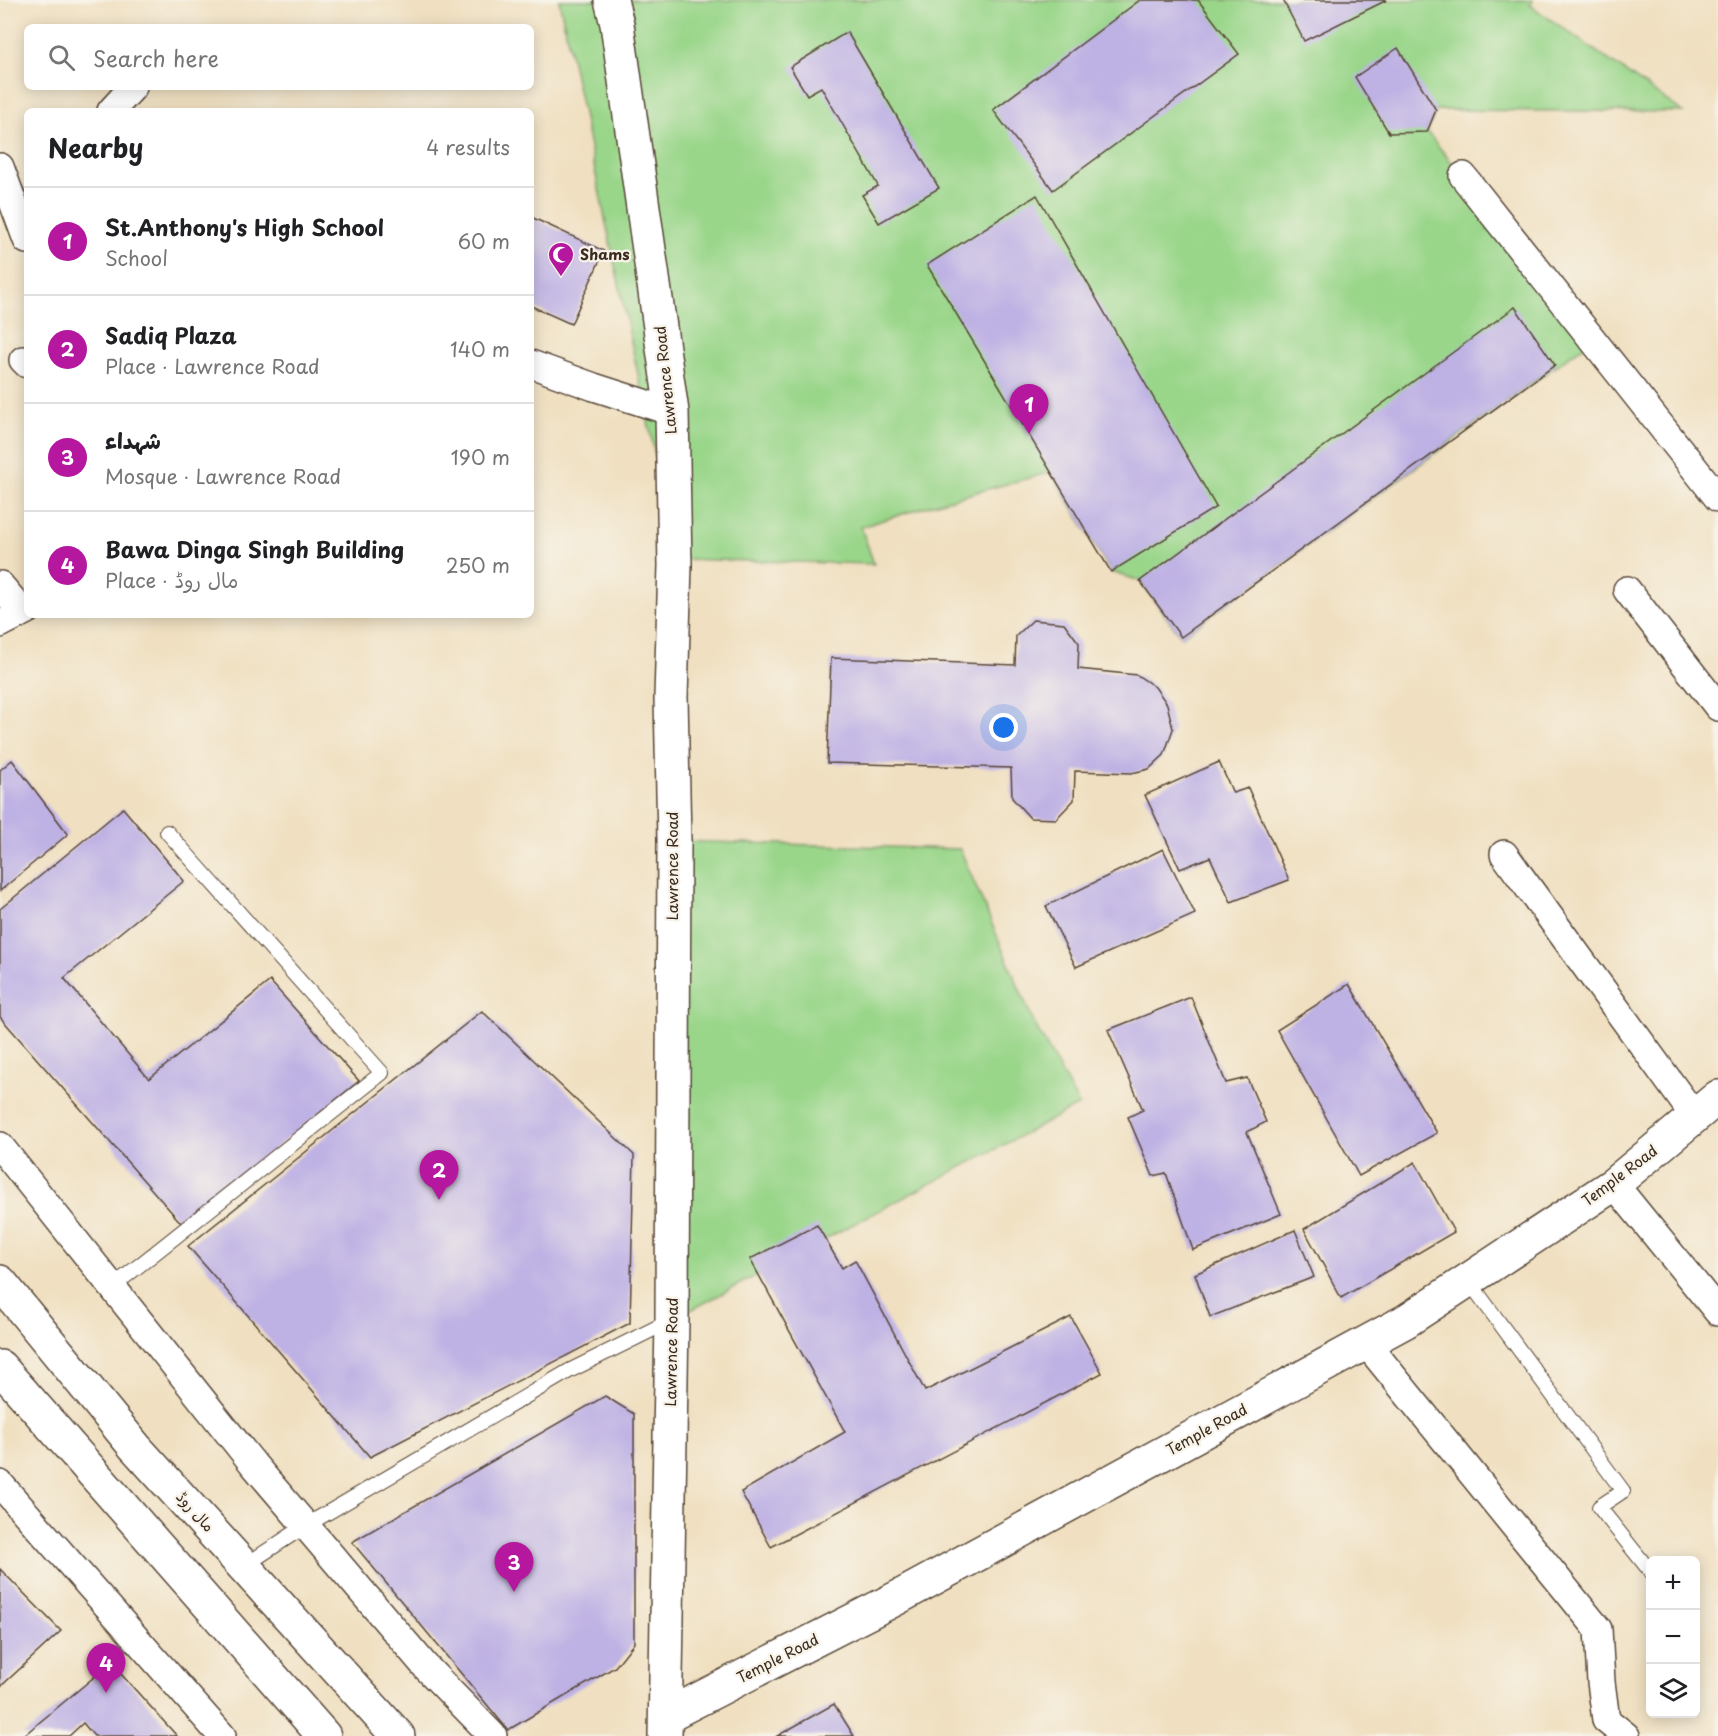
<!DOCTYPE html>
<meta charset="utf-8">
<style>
:root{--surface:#fff;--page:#f2f2f2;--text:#202124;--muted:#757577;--line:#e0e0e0;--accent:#b5179e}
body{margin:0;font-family:"Playpen Sans","Playpen Sans Arabic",sans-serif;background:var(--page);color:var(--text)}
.controls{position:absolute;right:18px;bottom:18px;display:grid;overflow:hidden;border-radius:9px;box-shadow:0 3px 15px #0003}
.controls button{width:54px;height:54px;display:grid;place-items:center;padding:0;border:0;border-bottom:2px solid var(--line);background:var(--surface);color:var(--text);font:30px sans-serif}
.you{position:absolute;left:1004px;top:728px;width:21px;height:21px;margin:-15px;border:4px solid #fff;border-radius:50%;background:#1a73e8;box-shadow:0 0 0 9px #1a73e833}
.badge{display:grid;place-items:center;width:39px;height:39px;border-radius:50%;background:var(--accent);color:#fff;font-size:20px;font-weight:700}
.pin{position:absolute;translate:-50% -50px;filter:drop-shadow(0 2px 3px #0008)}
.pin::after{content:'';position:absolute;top:32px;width:21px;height:18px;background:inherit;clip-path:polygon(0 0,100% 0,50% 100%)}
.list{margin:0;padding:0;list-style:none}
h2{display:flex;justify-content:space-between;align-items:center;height:78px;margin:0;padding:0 24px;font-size:26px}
h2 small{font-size:20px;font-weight:400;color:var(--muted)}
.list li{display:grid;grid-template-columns:39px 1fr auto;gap:18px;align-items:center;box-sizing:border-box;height:108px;padding:0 24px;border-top:2px solid var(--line)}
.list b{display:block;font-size:22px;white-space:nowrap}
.list p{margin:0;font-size:20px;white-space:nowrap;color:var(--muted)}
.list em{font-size:20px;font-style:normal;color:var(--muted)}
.icon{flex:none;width:33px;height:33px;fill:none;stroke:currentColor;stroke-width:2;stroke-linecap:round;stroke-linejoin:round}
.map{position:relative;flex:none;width:1718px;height:1736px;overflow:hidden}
.search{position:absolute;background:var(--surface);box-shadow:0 3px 15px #0003;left:24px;top:24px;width:510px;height:66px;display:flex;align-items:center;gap:15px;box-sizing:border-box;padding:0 21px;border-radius:9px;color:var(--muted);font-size:22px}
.panel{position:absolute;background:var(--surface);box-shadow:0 3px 15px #0003;left:24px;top:108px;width:510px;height:510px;border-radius:9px}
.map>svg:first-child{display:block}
</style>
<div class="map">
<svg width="1718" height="1736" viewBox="0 0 1718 1736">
<rect width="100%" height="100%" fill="#f7f3e8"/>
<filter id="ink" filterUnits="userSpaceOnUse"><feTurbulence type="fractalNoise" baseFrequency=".0167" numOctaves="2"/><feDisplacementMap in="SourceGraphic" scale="12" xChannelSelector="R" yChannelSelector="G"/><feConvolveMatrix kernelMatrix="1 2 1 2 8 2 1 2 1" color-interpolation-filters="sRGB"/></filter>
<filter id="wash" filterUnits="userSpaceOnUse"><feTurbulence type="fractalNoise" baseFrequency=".008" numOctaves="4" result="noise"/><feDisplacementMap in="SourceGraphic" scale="24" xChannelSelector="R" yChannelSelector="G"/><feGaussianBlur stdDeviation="1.35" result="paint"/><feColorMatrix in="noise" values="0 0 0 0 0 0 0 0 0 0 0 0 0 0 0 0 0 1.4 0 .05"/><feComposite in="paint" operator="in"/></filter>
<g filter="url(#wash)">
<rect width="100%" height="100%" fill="#f0e0c1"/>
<!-- green -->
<g fill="#9ad68a" stroke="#6a8054" stroke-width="1.5">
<path d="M559,0H1533L1530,5L1683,112L1436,110L1427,132L1593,339L1181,637L1140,581L1111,572L1051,472L947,500L861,527L874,564L677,559Z"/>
<path d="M674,841L960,849L1034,1023L1079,1105L672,1320Z"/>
</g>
<g id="blocks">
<!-- building -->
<g fill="#beb1e4">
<path d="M1140,0H1198L1239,54L1053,190L993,110Z"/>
<path d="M1283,0H1387L1304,41Z"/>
<path d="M847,32L939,188L879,223L862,195L878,186L821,87L807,95L790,67Z"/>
<path d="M1398,48L1436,110L1427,132L1389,133L1355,77Z"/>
<path d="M1037,195L1216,507L1111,572L927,265Z"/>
<path d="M531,217L604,251L571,324L531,306Z"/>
<path d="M1515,307L1555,365L1181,637L1140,581Z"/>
<path d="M1033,620L1064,623L1079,643L1078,669L1137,675L1155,687L1167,704L1173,729L1164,755L1149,769L1132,773L1075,771L1074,800L1056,819L1030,818L1012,798L1011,768L827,763L831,658L1015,665L1016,636Z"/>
<path d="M12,760L68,834L0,891V770Z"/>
<path d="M1219,762L1233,793L1248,788L1289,880L1231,902L1210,857L1180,869L1145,795Z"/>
<path d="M123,808L184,881L64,978L149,1079L270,981L359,1081L182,1224L0,1017V909Z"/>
<path d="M1163,849L1195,914L1076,967L1046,906Z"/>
<path d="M1349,984L1437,1133L1359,1176L1277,1030Z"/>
<path d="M1191,997L1226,1083L1247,1078L1266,1122L1247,1132L1281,1214L1193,1250L1166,1173L1153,1176L1128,1117L1143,1110L1108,1030Z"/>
<path d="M482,1011L634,1155L630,1323L370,1457L188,1246Z"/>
<path d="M1415,1162L1454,1232L1341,1298L1304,1229Z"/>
<path d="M817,1225L842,1268L855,1260L925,1391L1071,1317L1102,1373L771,1547L741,1492L845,1432L750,1259Z"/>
<path d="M1295,1230L1314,1277L1210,1317L1195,1274Z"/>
<path d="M605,1396L634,1414V1643L615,1667L508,1730L352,1542Z"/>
<path d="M0,1569L61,1631L0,1687Z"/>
<path d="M111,1663L177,1736H94L83,1723L69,1736H23Z"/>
<path d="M834,1704L854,1736H777Z"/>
</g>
</g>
</g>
<g filter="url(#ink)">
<use href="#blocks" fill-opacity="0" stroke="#564536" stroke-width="1.5"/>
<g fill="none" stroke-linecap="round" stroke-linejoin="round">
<defs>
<g id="service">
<path d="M1468,1280L1623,1491L1599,1507L1650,1571"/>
<path d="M112,1287L382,1073L167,832"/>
<path d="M244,1566L305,1526L569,1371L670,1321"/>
</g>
<g id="minor">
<path d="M111,111L133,87"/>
<path d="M0,167L27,240"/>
<path d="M1463,176L1718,498"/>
<path d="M23,360L27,364"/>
<path d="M531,364L594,387L672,412"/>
<path d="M0,585L22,611"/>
<path d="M1627,590L1718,707"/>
<path d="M0,624L27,610"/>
<path d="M1504,854L1695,1117"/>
<path d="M0,1146L254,1465L426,1667L493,1736"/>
<path d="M1614,1184L1718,1312"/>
<path d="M1366,1343L1598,1629L1601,1682L1606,1720L1626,1736"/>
<path d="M0,1484L222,1736"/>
</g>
<path id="tertiary" d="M666,1716L899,1597L1406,1321L1614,1184L1718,1097"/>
<path id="secondary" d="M611,0L617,24L672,412L675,565L671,697L674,841L672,1320L665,1736"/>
<g id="primary">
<path d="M0,1282L135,1447L398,1736"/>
<path d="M0,1367L324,1736"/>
</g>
</defs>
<!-- service casing -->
<use href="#service" stroke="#564536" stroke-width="16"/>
<!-- minor casing -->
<use href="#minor" stroke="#564536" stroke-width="30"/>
<!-- tertiary casing -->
<use href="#tertiary" stroke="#564536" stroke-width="36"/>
<!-- secondary casing -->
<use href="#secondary" stroke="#564536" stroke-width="36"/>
<!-- primary casing -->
<use href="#primary" stroke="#564536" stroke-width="36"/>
<!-- service -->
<use href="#service" stroke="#fff" stroke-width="14"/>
<!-- minor -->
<use href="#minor" stroke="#fff" stroke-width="27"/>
<!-- tertiary -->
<use href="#tertiary" stroke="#fff" stroke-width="33"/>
<!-- secondary -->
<use href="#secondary" stroke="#fff" stroke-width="33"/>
<!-- primary -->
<use href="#primary" stroke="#fff" stroke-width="33"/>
</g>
</g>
<!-- icons -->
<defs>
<symbol id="mosque-pin" viewBox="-11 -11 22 30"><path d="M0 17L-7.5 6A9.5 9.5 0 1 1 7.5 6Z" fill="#b5179e" stroke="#f7f3e8"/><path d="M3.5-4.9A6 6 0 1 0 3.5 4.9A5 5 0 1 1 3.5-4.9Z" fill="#fff"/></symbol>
</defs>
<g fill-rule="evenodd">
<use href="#mosque-pin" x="546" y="240" width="30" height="40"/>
</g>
<g text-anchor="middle" stroke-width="4.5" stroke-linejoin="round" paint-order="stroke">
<!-- poi labels -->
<g font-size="15" font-weight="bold" fill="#3b2a1e" stroke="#f7f3e8" text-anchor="start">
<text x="580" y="260">Shams</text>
</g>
<!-- street labels -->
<g font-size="15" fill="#3b2a1e" stroke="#f7f3e8">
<text transform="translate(666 380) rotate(-96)" y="5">Lawrence Road</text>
<text transform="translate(673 866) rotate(-90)" y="5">Lawrence Road</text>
<text transform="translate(1620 1176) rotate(-37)" y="5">Temple Road</text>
<text transform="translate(672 1352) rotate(-89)" y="5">Lawrence Road</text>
<text transform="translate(1207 1430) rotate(-29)" y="5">Temple Road</text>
<text transform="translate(195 1512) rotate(48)" y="5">مال روڈ</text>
<text transform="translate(778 1659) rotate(-27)" y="5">Temple Road</text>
</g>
</g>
</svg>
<div class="controls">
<button>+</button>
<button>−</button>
<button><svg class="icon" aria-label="layers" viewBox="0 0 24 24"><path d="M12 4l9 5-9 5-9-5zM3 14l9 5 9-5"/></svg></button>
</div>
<div class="you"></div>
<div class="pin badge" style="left:1029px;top:434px">1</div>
<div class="pin badge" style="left:439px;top:1200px">2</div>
<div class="pin badge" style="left:514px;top:1592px">3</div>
<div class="pin badge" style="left:106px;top:1693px">4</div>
<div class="search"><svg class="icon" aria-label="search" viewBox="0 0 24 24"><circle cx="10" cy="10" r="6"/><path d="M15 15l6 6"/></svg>Search here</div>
<section class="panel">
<h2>Nearby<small>4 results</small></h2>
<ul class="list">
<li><span class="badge">1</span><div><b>St.Anthony's High School</b><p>School</p></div><em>60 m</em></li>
<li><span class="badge">2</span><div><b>Sadiq Plaza</b><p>Place · Lawrence Road</p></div><em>140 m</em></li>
<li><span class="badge">3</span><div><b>شہداء</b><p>Mosque · Lawrence Road</p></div><em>190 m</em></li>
<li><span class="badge">4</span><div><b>Bawa Dinga Singh Building</b><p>Place · مال روڈ</p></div><em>250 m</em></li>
</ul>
</section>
</div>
